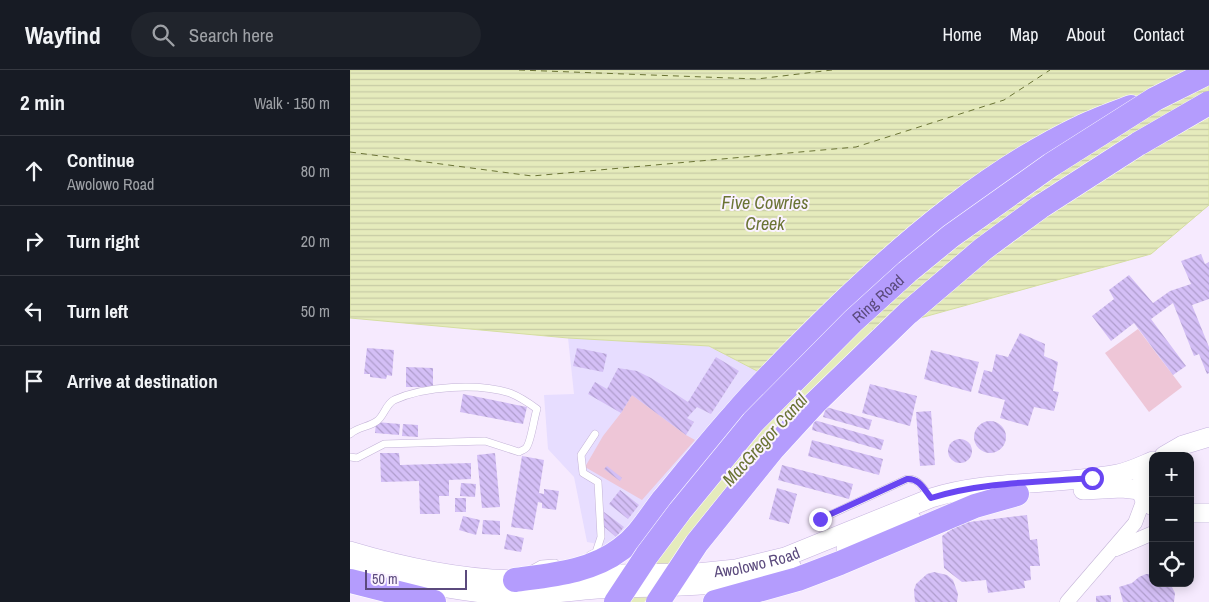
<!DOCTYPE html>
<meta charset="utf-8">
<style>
:root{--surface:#171b24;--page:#20242c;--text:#f1f3f6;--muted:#9ea1a6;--line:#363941}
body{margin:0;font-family:"Archivo Narrow",sans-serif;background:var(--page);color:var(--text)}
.controls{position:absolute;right:15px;bottom:15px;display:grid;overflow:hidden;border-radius:10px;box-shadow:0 2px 12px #0003}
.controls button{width:45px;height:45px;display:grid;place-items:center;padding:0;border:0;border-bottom:1px solid var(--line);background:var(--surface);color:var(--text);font:25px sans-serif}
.scale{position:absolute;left:15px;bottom:12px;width:102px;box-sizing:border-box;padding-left:5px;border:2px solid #5b4a7d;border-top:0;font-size:14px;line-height:18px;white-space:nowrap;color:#5b4a7d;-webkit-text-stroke:4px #faf2ff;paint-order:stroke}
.stop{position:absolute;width:15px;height:15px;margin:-11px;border:4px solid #6946f2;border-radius:50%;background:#fff}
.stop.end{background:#6946f2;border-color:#fff;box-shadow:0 1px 5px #0008}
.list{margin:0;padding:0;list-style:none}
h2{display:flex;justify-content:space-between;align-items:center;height:65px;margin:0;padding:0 20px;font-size:21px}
h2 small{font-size:16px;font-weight:400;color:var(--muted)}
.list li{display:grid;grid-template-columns:32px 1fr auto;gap:15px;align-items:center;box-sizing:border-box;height:70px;padding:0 20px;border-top:1px solid var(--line)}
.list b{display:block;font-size:19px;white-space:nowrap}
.list p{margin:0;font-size:16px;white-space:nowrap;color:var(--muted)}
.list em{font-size:16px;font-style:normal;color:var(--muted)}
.icon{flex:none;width:28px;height:28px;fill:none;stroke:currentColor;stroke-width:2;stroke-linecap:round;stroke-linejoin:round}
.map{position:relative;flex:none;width:859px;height:532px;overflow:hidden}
header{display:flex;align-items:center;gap:30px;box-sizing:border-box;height:70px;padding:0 25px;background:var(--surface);border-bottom:1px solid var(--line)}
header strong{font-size:24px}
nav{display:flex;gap:28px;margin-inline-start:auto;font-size:18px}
.search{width:350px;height:45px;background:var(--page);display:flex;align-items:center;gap:12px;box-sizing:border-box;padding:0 18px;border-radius:28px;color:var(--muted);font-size:19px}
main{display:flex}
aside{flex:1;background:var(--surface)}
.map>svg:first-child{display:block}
</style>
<header>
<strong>Wayfind</strong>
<div class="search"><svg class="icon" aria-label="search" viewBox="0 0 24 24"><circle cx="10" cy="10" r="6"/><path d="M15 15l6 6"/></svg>Search here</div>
<nav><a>Home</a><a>Map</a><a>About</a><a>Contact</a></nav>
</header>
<main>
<aside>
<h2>2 min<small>Walk · 150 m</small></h2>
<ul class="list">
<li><svg class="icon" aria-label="ahead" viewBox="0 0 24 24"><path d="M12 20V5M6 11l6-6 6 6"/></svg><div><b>Continue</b><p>Awolowo Road</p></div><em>80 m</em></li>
<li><svg class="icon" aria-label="right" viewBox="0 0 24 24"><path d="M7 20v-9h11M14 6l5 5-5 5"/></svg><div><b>Turn right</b></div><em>20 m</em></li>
<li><svg class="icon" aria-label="left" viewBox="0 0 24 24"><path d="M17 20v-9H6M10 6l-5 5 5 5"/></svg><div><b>Turn left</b></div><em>50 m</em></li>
<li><svg class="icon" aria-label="arrive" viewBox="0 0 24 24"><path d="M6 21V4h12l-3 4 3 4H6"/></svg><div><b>Arrive at destination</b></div></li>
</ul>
</aside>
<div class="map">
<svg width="859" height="532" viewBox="0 0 859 532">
<defs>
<pattern id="water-rules" width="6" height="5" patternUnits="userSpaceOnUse" patternTransform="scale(1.25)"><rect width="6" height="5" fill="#e5ebbc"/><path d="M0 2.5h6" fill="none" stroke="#c7cba6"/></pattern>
<pattern id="building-back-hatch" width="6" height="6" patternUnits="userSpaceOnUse" patternTransform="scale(1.25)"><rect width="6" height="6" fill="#d4bff6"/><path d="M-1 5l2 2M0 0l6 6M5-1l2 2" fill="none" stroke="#af9dcc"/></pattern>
</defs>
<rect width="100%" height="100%" fill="#f6eafe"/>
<!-- commercial -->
<path fill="#e7ddff" d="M218,268L359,276L409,302L266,477L249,486L248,474L237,472L224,407L198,379L194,325L224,324Z"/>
<!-- green -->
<g fill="#eec6d7">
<path d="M788,259L832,317L799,342L755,283Z"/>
<path d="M282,325L336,365L345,370L292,430L235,397L253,366L271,343Z"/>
</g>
<!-- water -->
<path fill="url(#water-rules)" stroke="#d5dea1" d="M0,0H859V135L801,184L516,263L423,292L409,302L359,276L218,268L0,248Z"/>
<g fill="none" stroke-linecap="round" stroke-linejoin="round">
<!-- canal -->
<path stroke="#e5ebbc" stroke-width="15" d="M285,532L392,389L450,327L516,263"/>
<!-- ferry -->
<g stroke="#6b7435" stroke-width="1" stroke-dasharray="6 5" stroke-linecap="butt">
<path d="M169,0L407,9L482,0"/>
<path d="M0,82L182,106L506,77L654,30L700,0"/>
</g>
</g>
<!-- building -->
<g fill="url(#building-back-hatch)">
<path d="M851,184L855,194L859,192V229L842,235L859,277V303L857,304L849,284L844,286L823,233L801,249L836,296L823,305L784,253L761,271L742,246L764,229L759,220L779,205L803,233L820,221L841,214L831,191Z"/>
<path d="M670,263L695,274L694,286L708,292L703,321L709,322L704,341L684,337L678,356L650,348L655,330L628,323L634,300L642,302L646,284L658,287Z"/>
<path d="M17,278L44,280L42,306L37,305L36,309L20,307V304H14Z"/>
<path d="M227,278L257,284L253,302L223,296Z"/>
<path d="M581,280L629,292L621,322L574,309Z"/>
<path d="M366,287L389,301L361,344L347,337L337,348L344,352L336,365L282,325L271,343L238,324L245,312L257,319L268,298L287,301L301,308L338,332Z"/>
<path d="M56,297L83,298V317H56Z"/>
<path d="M520,314L567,326L560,356L512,343Z"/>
<path d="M113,324L177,337L173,354L110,342Z"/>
<path d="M476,337L522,350L519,360L473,347Z"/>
<path d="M581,341L585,395L570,396L566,342Z"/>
<path d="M464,350L534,370L531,380L462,360Z"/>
<circle cx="640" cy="367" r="16"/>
<path d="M26,352L50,354L49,365L25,363Z"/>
<path d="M53,354L68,355V367L52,366Z"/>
<circle cx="610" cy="381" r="12"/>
<path d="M462,370L533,389L529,405L458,386Z"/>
<path d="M30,383H49L50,395L121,393V409L99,410V426H89L90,444H70L69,411L31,412Z"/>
<path d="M145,383L150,437L132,438L127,385Z"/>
<path d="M172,386L194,390L189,423L194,424V419L209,421L206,440L192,438V433L188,432L183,460L161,457Z"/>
<path d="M432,395L503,414L499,429L428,410Z"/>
<path d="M257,396L272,408L270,411L254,399Z"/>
<path d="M111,413L126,414L125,427L110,426Z"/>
<path d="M427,418L447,424L439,454L419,449Z"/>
<path d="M270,420L289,435L278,449L259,434Z"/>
<rect x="105" y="428" width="11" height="14"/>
<path d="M254,442L274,457L266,467L252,455Z"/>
<path d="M677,445L680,470L687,469L690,496H680L681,510L674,511L675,518L638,523L636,510L612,512L594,498L592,466L611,453Z"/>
<path d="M113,446L130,450L126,465L109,460Z"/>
<path d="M133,450L150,451V465L132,464Z"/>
<path d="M157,464L174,468L171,482L154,479Z"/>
<path d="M584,502L597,505L603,510L608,524L607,532H565L564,520L566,514L577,504Z"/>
<path d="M796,504H803V513H820L825,523L824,532H773L769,517L782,513L789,507Z"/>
<path d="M761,525V532H746V526Z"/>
</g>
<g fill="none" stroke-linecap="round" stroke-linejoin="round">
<defs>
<g id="lane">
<path d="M0,364C8,357 19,357 27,351C34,346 36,334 44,330C75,316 128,313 160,323C170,327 179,333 187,339C184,347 181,373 176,378C176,379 170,381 169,382L135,371L34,374L7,388L0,387"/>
<path d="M471,449L557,409C569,408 574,419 580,428"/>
<path d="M240,485L246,482L251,467L248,412L233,403L231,385L245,364"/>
<path d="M182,499L191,494L205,493"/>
</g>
<g id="street">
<path d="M766,479L803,463"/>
<path d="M717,532L785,453L794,429"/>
</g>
<g id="secondary">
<path d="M814,386L833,375L859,367"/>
<path d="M793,408C790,421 791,429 803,436"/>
<path d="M733,420L772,418L790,420"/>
<path d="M840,443H859"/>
<path d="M496,479L526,464L562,450"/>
<path d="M0,481C57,498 120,511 179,510"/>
<path d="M0,498C53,509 106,523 160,525C196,526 230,519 266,518C301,517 337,517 371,513C395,511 419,504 442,498"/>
<path id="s1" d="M222,508L268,504L347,503L386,499L435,487L581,428C641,409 705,416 767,404C779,402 791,396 803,391"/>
</g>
<g id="highway">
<path d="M165,510C201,505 241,502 271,479C289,466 299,448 312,431C336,402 359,373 384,345C416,308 451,273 487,238C560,168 640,100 733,56C748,49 765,43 781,37"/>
<path d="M0,511L84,532"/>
<path d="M365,532L448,509L490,493L625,436L667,424"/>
</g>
</defs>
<!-- lane casing -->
<use href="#lane" stroke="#c3b3d7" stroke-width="8"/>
<!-- street casing -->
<use href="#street" stroke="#c3b3d7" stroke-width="15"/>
<!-- secondary casing -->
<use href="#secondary" stroke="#c6b4df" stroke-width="20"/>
<!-- highway casing -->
<use href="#highway" stroke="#fff" stroke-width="25"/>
<!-- lane -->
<use href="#lane" stroke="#fff" stroke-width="7"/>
<!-- street -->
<use href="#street" stroke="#fff" stroke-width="14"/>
<!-- secondary -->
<use href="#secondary" stroke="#fff" stroke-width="19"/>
<!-- highway -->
<use href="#highway" stroke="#b49cfd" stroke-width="24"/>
<defs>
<g id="highway-bridge">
<path id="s2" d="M266,532L297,485L330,441L403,352L503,251L557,202L601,166L701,95L805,29L859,2"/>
<path d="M308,532L347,473L422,380L465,333L558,243L633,179L690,137L788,74L859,33"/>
</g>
</defs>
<!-- highway-bridge casing -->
<use href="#highway-bridge" stroke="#fff" stroke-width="25" stroke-linecap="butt"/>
<!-- highway-bridge -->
<use href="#highway-bridge" stroke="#b49cfd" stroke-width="24"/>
</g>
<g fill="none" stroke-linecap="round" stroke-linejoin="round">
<!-- route -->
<path stroke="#6946f2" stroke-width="6" d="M470,449L557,409C569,408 574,419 581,428C632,412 689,412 742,408"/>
</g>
<g text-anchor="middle" stroke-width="4" stroke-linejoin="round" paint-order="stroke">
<!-- street labels -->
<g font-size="16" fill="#5b4a7d" stroke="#faf2ff">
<text dy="6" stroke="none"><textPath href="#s2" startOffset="402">Ring Road</textPath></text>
<text dy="6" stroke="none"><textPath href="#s1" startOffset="186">Awolowo Road</textPath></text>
</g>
<!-- water labels -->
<g font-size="18" font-style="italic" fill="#6b7435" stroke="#faf2ff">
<text x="415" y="139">Five Cowries<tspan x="415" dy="21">Creek</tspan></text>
<text transform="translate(415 370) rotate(-48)" y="6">MacGregor Canal</text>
</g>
</g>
</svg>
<div class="controls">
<button>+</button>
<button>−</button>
<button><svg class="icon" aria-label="locate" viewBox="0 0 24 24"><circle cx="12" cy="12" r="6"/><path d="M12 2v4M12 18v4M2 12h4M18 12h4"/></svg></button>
</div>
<div class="scale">50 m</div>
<div class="stop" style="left:742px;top:408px"></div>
<div class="stop end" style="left:470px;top:449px"></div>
</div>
</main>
